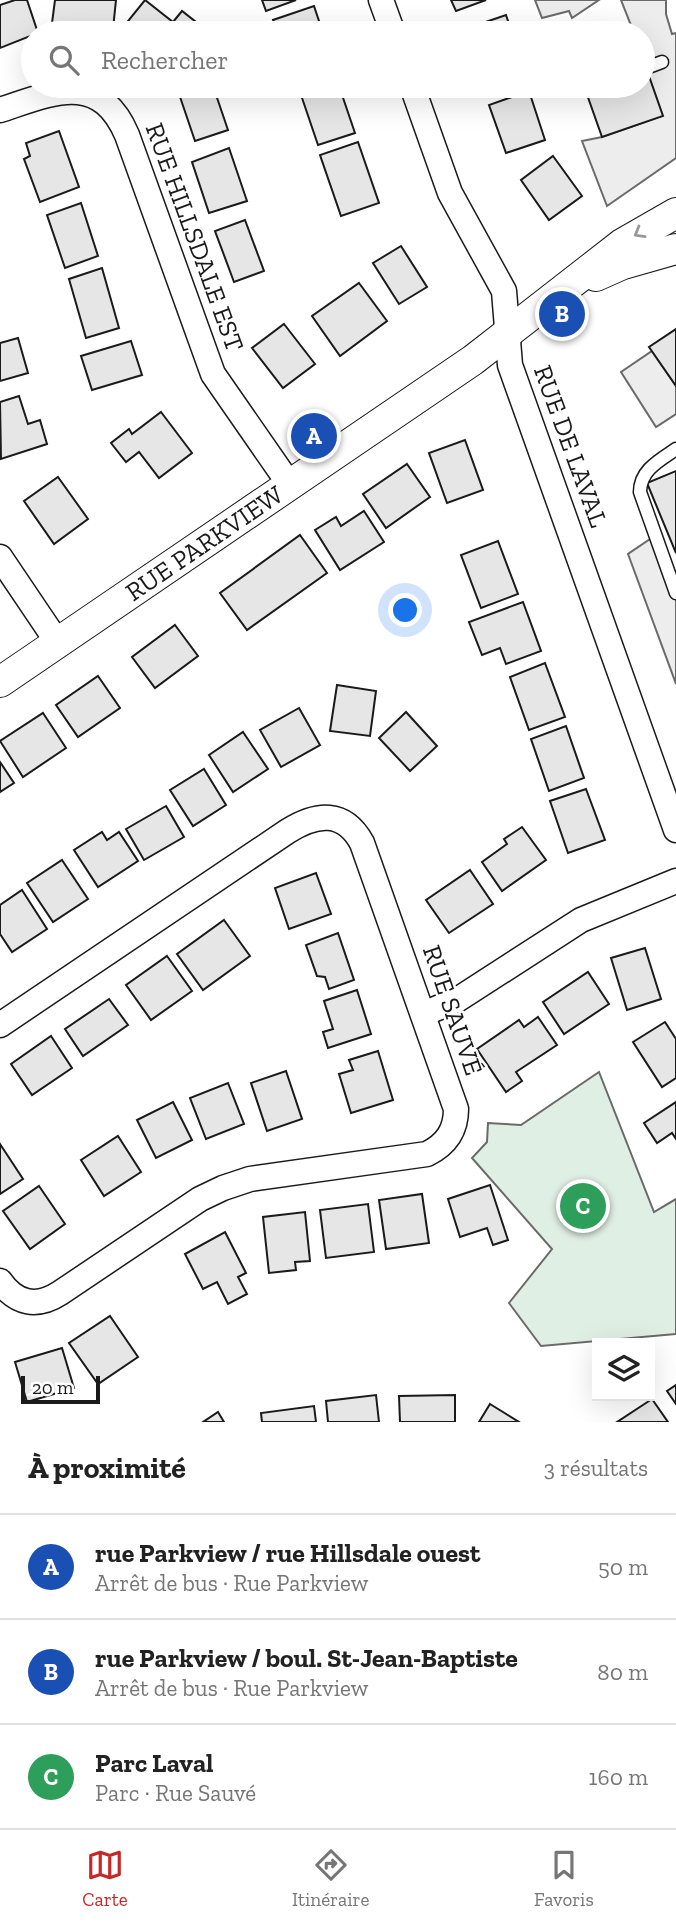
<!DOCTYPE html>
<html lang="fr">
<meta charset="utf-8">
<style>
:root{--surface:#fff;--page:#f6f6f6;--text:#222;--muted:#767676;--line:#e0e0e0;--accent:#c62828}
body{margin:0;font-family:"Zilla Slab",serif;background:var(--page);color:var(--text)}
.controls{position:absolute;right:21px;bottom:21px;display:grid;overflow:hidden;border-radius:0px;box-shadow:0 7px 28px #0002}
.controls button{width:63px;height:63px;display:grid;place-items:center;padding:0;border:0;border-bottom:2px solid var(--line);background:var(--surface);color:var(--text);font:35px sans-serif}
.scale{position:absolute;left:21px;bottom:18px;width:79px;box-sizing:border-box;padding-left:7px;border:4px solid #1a1a1a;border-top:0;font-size:19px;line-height:24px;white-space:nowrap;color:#1a1a1a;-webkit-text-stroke:5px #fff;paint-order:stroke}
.you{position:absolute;left:406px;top:611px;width:24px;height:24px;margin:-18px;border:5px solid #fff;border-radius:50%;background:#1a73e8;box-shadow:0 0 0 10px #1a73e833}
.badge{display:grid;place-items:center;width:46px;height:46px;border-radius:50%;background:var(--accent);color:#fff;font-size:23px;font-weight:700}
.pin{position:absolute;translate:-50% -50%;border:4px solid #fff;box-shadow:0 2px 7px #0006}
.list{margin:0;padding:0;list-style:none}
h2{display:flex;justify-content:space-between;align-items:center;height:91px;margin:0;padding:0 28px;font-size:30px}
h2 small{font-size:23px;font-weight:400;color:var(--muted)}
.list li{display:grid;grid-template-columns:46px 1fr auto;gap:21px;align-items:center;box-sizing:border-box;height:105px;padding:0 28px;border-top:2px solid var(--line)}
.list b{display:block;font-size:26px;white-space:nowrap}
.list p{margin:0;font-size:23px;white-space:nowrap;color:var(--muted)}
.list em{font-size:23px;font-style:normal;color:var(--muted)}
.icon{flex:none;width:38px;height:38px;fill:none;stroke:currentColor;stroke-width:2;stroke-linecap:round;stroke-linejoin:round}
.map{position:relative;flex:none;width:676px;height:1422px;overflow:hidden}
.search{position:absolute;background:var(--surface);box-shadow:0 7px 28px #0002;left:21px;right:21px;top:21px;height:77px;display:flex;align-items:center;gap:18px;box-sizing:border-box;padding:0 24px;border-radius:38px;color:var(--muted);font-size:26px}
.sheet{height:406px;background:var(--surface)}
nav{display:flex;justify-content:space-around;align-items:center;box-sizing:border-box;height:98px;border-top:2px solid var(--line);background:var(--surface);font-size:19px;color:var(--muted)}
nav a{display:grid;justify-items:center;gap:4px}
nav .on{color:var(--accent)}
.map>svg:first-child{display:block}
</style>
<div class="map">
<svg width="676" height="1422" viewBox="0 0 676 1422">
<rect width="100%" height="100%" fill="#fff"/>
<!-- green -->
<path fill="#e0efe3" stroke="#6a6a6a" stroke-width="2" d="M599,1072L654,1212L676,1199V1334L541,1346L509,1303L552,1249L472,1158L487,1142L488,1123L521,1125Z"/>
<!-- parking -->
<g fill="#ededed" stroke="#6a6a6a" stroke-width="2">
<path d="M535,0H599L572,18L569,11L542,18Z"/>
<path d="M621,0H666V14L672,34L676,33V158L607,206L582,141L602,137L662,116L643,59V33H634Z"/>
<path d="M652,351L676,386V414L656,427L621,372Z"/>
<path d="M656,535L676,593V684L628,554Z"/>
</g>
<!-- building -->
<g fill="#e6e6e6" stroke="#1a1a1a" stroke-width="2">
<path d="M15,0H27L38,33L0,48V5Z"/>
<path d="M55,0H116L113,29L52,23Z"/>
<path d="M145,0L173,22L182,11L201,26L195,33H133L124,26Z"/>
<path d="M262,0H296L266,11Z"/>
<path d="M451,0H486L456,11Z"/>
<path d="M314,6L323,33H277L273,20Z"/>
<path d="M506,15L512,33H469L468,28Z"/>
<path d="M632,27L634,33H615Z"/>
<path d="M643,59L663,116L602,137L584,86H643Z"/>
<path d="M193,86H213L228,130L195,141L178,91Z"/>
<path d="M318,86H339L355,133L318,145L300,92Z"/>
<path d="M529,91L545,140L506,153L489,105Z"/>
<path d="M59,131L79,187L40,202L24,159L30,156L26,143Z"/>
<path d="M358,142L379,203L341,216L320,155Z"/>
<path d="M229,148L247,201L209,213L192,162Z"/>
<path d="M553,156L582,196L549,220L521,180Z"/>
<path d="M81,203L98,256L65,268L47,215Z"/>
<path d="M245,220L264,271L234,282L215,231Z"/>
<path d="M401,246L427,287L399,304L373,263Z"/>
<path d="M102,268L119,328L86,338L69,279Z"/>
<path d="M359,283L387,321L340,356L312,316Z"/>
<path d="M284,324L315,364L283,388L252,348Z"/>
<path d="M676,329V386L649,347Z"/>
<path d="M18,338L28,373L0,381V343Z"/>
<path d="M131,341L142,375L92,390L81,356Z"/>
<path d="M19,396L28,424L40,420L47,444L1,459L0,402Z"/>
<path d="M161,412L192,453L159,478L139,452L126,462L111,443L129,429L132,434Z"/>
<path d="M465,440L483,490L447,503L429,453Z"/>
<path d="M407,464L430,497L386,528L363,494Z"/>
<path d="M676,471V553L647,483Z"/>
<path d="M58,477L88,519L54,544L24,501Z"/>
<path d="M364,511L384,542L340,570L315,530L336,517L341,526Z"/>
<path d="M300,535L327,573L247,630L220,593Z"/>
<path d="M498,541L518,594L481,608L461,555Z"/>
<path d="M523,602L541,651L506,664L500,648L482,655L469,622Z"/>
<path d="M175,625L198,656L155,688L132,657Z"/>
<path d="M545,663L565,717L529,730L510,677Z"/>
<path d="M98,676L120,708L78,737L56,705Z"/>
<path d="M337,685L376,691L370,736L330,731Z"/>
<path d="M299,708L320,745L281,767L260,730Z"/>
<path d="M406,712L437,746L410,771L379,738Z"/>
<path d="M43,713L66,748L23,777L0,741Z"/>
<path d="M566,726L584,778L549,791L531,739Z"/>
<path d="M243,732L268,769L233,792L209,755Z"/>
<path d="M0,762L14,783L0,792Z"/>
<path d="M204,769L226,805L193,826L170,790Z"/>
<path d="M586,789L605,840L568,853L550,801Z"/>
<path d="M166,806L184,837L144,860L126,829Z"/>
<path d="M522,827L546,860L502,891L482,862L507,844L504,839Z"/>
<path d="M102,832L107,840L119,832L138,861L98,887L74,850Z"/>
<path d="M62,860L88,899L53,922L27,883Z"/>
<path d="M470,870L493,904L449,933L426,900Z"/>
<path d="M316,873L331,914L289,929L275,888Z"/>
<path d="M22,890L47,929L12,952L0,934V905Z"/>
<path d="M224,920L250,956L203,990L177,954Z"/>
<path d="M338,933L354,980L329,989L325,977L317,976L306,945Z"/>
<path d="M645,948L661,999L627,1010L611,958Z"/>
<path d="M167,956L192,991L151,1020L126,985Z"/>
<path d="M588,972L609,1004L564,1034L543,1002Z"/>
<path d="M357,990L371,1034L328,1048L323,1032L333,1029L324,1001Z"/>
<path d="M109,999L128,1025L83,1056L65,1029Z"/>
<path d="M538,1017L557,1045L516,1072L522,1081L506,1092L477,1049L519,1020L524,1027Z"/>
<path d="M665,1022L676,1039V1078L662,1087L633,1042Z"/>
<path d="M51,1036L72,1068L32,1095L11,1064Z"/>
<path d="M378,1051L393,1100L351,1113L339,1074L353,1070L349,1060Z"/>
<path d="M286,1071L302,1119L267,1131L251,1083Z"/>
<path d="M228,1083L244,1124L206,1139L190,1098Z"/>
<path d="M173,1102L192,1140L156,1158L137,1120Z"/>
<path d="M676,1102V1139L672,1133L657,1143L644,1123Z"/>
<path d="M118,1136L141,1172L104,1196L81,1160Z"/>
<path d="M0,1144L23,1179L0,1194Z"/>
<path d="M490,1185L508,1240L493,1245L487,1228L460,1237L448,1199Z"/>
<path d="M39,1186L65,1224L30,1249L3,1211Z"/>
<path d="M422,1194L429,1243L386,1249L379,1200Z"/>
<path d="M368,1204L374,1252L326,1258L320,1210Z"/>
<path d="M305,1212L310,1261L295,1262L296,1270L269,1273L263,1217Z"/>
<path d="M225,1232L246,1273L238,1277L247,1294L228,1304L217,1282L203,1289L185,1254Z"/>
<path d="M110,1316L138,1357L98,1384L69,1343Z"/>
<path d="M62,1348L74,1388L27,1402L15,1362Z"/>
<path d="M676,1385V1404L667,1391Z"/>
<path d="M376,1395L379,1422H328L326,1401Z"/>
<path d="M455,1395V1422H400L399,1396Z"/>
<path d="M652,1399L668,1422H617Z"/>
<path d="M490,1404L519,1422H479Z"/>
<path d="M314,1406L316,1422H262L261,1413Z"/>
<path d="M218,1412L224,1422H203Z"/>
</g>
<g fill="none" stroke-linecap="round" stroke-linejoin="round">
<defs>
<g id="service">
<path d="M646,68L662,62"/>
<path d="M676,449C660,460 640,470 640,492L676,593"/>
</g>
<g id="minor">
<path d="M381,0L393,33"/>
<path d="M412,86L450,193L504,291L510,365L676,830"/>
<path d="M0,110C52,93 99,70 127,135L213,374L290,485"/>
<path d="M0,557L58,643"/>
<path d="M423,1014L457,1000L581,920L676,881"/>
<path d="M0,1025L288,831C317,813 344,810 362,843L456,1109C456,1130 447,1144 427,1154L250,1179L223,1188L200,1199L60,1293C37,1308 16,1304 0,1281"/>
</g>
<g id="tertiary">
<path d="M596,276L623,264L676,249"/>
<path id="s1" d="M0,682L473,360L622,244L676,213"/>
</g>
</defs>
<!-- service casing -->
<use href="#service" stroke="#1a1a1a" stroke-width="15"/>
<!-- minor casing -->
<use href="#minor" stroke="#1a1a1a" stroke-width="27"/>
<!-- tertiary casing -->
<use href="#tertiary" stroke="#1a1a1a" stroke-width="32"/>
<!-- service -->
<use href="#service" stroke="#fff" stroke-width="12"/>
<!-- minor -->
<use href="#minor" stroke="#fff" stroke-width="24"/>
<!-- tertiary -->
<use href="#tertiary" stroke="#fff" stroke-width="30"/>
</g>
<!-- one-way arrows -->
<defs><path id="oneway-chevron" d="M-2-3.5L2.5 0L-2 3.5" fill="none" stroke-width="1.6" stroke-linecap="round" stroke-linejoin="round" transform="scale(1.75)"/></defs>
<use stroke="#989898" href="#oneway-chevron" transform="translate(639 233) rotate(150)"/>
<g text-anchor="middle" stroke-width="5" stroke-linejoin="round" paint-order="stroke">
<!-- street labels -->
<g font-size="26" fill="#1a1a1a" stroke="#fff">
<text transform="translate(195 237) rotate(70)" y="9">RUE HILLSDALE EST</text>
<text transform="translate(571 446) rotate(70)" y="9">RUE DE LAVAL</text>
<text dy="9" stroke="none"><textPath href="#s1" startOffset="247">RUE PARKVIEW</textPath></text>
<text transform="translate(453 1010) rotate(71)" y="9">RUE SAUVÉ</text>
</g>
</g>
</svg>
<div class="controls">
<button><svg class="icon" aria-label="layers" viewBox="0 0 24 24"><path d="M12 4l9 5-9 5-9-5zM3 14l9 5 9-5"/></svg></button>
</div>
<div class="scale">20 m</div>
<div class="you"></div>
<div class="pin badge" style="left:314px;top:436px;background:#1a4fb4">A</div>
<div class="pin badge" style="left:562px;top:314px;background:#1a4fb4">B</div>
<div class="pin badge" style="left:583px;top:1206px;background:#2e9e5b">C</div>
<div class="search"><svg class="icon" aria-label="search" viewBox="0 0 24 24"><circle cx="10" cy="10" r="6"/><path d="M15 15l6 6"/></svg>Rechercher</div>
</div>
<section class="sheet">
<h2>À proximité<small>3 résultats</small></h2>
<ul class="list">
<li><span class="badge" style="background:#1a4fb4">A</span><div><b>rue Parkview / rue Hillsdale ouest</b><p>Arrêt de bus · Rue Parkview</p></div><em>50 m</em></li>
<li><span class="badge" style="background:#1a4fb4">B</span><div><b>rue Parkview / boul. St-Jean-Baptiste</b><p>Arrêt de bus · Rue Parkview</p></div><em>80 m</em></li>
<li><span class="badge" style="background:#2e9e5b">C</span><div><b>Parc Laval</b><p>Parc · Rue Sauvé</p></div><em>160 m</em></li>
</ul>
</section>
<nav>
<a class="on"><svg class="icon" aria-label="map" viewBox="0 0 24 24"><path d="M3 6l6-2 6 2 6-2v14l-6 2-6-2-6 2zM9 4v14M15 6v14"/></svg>Carte</a>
<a><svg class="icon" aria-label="directions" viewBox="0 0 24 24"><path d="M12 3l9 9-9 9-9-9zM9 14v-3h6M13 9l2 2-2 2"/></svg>Itinéraire</a>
<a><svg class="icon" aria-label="saved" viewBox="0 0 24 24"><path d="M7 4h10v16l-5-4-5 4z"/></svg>Favoris</a>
</nav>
